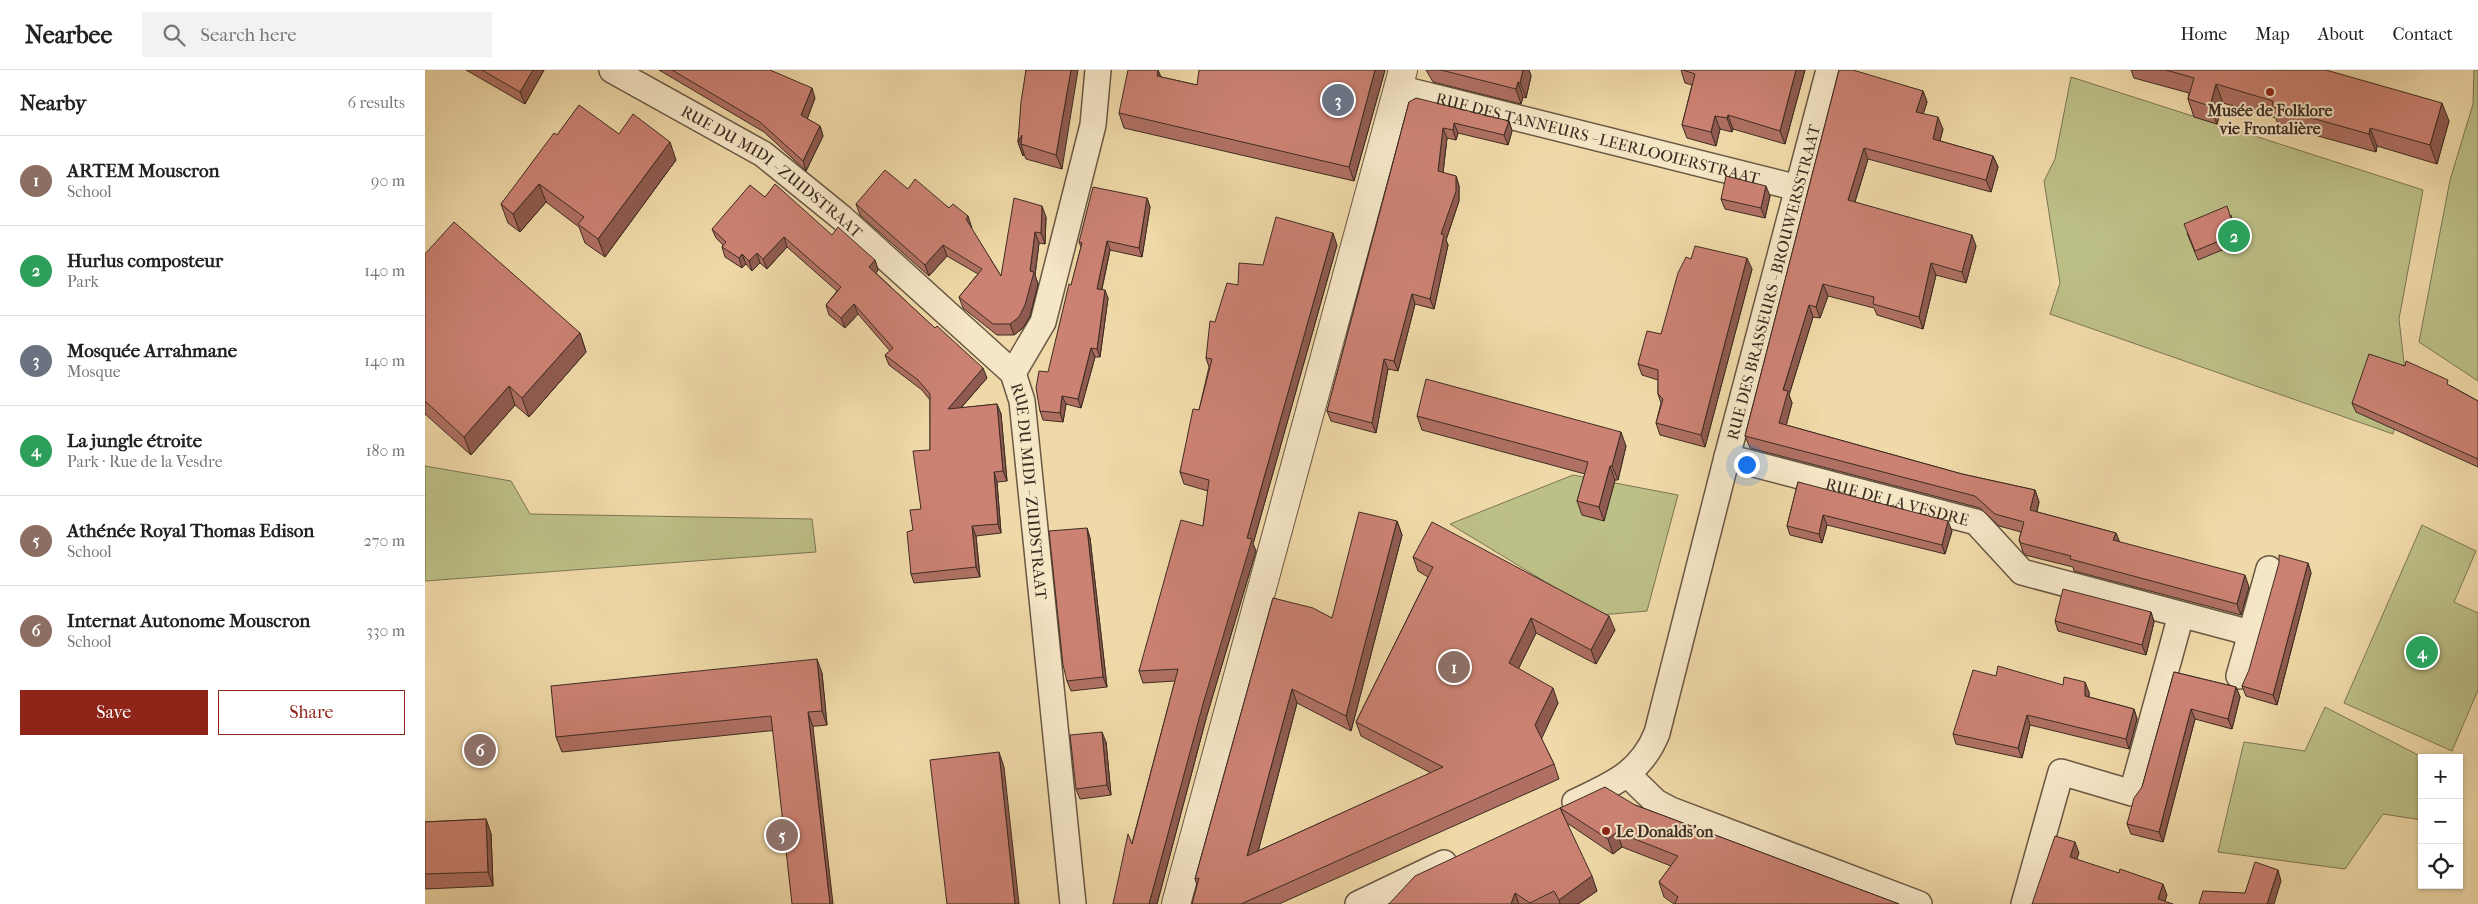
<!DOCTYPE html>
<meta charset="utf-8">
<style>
:root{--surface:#fff;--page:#f2f2f2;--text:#222;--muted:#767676;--line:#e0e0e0;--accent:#8f2418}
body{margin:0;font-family:"IM FELL French Canon",serif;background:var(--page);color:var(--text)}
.controls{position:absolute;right:15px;bottom:15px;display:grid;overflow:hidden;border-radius:0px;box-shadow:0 1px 4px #0004}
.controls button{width:45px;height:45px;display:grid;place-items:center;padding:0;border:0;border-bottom:1px solid var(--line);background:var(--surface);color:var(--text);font:25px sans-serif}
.you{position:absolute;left:1321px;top:394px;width:18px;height:18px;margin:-12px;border:4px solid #fff;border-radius:50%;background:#1a73e8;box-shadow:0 0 0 8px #1a73e833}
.badge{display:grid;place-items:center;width:32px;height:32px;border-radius:50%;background:var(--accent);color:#fff;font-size:16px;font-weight:700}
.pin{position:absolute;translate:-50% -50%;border:2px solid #fff;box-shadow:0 1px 5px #0006}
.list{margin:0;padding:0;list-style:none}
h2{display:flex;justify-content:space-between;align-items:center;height:65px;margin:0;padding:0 20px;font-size:21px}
h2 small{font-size:16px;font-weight:400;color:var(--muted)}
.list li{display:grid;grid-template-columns:32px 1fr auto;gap:15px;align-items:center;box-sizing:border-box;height:90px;padding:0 20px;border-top:1px solid var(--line)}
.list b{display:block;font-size:19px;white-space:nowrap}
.list p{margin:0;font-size:16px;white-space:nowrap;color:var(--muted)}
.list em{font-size:16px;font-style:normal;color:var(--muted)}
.actions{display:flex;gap:10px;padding:15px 20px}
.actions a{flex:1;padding:11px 0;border:1px solid var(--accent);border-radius:0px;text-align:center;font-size:18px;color:var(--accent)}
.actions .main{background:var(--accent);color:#fff}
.icon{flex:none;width:28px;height:28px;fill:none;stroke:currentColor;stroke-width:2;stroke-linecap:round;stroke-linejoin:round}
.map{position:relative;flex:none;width:2053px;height:834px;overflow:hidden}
header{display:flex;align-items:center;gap:30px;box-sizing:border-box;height:70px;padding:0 25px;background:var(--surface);border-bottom:1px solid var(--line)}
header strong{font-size:24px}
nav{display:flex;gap:28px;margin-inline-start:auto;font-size:18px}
.search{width:350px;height:45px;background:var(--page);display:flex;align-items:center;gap:12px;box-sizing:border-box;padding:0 18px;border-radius:0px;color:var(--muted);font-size:19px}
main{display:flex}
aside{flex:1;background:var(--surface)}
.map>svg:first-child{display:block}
</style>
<header>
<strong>Nearbee</strong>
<div class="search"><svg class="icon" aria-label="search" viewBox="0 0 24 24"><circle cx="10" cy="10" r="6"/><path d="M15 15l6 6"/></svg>Search here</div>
<nav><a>Home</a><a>Map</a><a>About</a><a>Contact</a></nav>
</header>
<main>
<aside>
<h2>Nearby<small>6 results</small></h2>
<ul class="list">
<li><span class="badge" style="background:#8d6e63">1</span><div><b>ARTEM Mouscron</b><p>School</p></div><em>90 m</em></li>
<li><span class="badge" style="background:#2e9e5b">2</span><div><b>Hurlus composteur</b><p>Park</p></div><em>140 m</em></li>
<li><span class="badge" style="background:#6b7280">3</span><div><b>Mosquée Arrahmane</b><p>Mosque</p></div><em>140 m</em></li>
<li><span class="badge" style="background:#2e9e5b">4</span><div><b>La jungle étroite</b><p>Park · Rue de la Vesdre</p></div><em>180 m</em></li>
<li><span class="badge" style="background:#8d6e63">5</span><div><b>Athénée Royal Thomas Edison</b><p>School</p></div><em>270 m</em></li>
<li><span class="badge" style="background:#8d6e63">6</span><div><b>Internat Autonome Mouscron</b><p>School</p></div><em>330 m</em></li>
</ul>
<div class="actions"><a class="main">Save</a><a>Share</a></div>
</aside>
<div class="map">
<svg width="2053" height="834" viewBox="0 0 2053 834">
<rect width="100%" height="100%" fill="#f0d9a8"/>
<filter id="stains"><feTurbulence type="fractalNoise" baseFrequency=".004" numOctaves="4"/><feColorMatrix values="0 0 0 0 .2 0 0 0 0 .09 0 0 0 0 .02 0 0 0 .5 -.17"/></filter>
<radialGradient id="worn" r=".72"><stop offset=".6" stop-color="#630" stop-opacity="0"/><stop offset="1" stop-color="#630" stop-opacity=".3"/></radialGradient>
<!-- green -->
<g fill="#bcbf86" stroke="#7c7654">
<path d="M2049,0H2053V311L1994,272L2025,110L2048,34Z"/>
<path d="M1646,7L1998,120L1974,249L1981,310L1968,364L1625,244L1635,213L1619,111L1630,89Z"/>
<path d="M0,396L86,411L105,444L387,449L391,482L0,511Z"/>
<path d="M1148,405L1253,425L1222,541L1175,545L1025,454Z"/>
<path d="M1997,455L2051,481L2029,532L2053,543V620L2027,681L1919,633Z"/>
<path d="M1900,637L1999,688H1997V750L1958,744L1920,799L1793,782L1819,672L1880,681Z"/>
</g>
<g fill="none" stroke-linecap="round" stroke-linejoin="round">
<defs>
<g id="minor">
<path id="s1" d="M187,0L338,84L417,148L588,303L597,331L648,834"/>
<path id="s2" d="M973,18L1373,118"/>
<path d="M588,303L618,252L668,55L673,0"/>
<path id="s3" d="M1302,387L1551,452L1597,502L1826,563"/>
<path d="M1814,606L1844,499"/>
<path d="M1202,704L1231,732L1246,740L1494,834"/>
<path id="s4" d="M1150,732C1188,714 1216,703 1232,663L1302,387L1404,0"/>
<path d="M933,834L1019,793"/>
<path d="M1599,834L1636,702L1707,723L1756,545"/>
</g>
<path id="tertiary" d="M751,834L978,0"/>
</defs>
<!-- minor casing -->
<use href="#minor" stroke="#6a5744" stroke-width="28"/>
<!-- tertiary casing -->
<use href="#tertiary" stroke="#6a5744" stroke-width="30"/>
<!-- minor -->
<use href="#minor" stroke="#f5e6c6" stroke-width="25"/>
<!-- tertiary -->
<use href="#tertiary" stroke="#f5e6c6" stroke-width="28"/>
</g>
<!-- wall -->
<g fill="#af7063" stroke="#3d2c23">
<path d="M41,0H119L100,34Z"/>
<path d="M234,0H345L390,28L382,49L395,56L398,66L381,101L339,62Z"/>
<path d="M601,0L637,99L601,89L599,84L598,86L593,72Z"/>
<path d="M733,0L736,7L772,15L960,0L929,111L699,58L694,43Z"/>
<path d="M1001,0H1104L1106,6L1101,28L1098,27L1096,34L1008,12Z"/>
<path d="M1256,0H1380L1360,74L1308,59L1307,62L1295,59L1291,76L1262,68L1257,55L1267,15L1260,13Z"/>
<path d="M1414,0L1498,21L1502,32L1498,44L1518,59L1515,71L1568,86L1573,97L1566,122L1443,89L1430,132L1551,176L1541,213L1511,205L1498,259L1452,245L1449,238L1403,226L1395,248L1388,247L1364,325L1367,333L1361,355L1537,404L1610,420L1614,432L1612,442L1691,463L1694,472L1824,517L1816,545L1649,501L1648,497L1600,485L1598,482L1594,470L1596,462L1574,456L1555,438L1325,378L1320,366Z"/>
<path d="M1706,0H1901L2024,51L2012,94L1952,76L1951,82L1853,55L1851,48L1798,33L1792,54L1769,47L1763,29L1764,23L1709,8Z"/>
<path d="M984,32L1084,51L1087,61L1083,75L1033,63L1031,70L1022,68L1018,103L1031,106L1034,116V131L1021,170L1023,175L1009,239L990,234L973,301L963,299L951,363L906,351L902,341Z"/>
<path d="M194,64L251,90L180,187L160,173L154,157L121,132L95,162L83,153L76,134L132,65Z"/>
<path d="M483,119L543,146L546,158L576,206L621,147L620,174L614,173L610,205L613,214L605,246L598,258L589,265H572L538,238L534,227L553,204L522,186L504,206L435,145L431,134Z"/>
<path d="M1345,126L1340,148L1300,139L1296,129Z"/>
<path d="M340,127L450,190L453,200L451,203L562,308L536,338L572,334L576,344L582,411L572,412L576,463L551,466L555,507L489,513L486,504L488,460L496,439L505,380V330L497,320L464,295L460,285L465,281L433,244L420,258L404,245L401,235L412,221L362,177L342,199L335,193L327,201L321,194L317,198L300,187L297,177L298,175L291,168L287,159Z"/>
<path d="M722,128L725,137L717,187L685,180L677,219L683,228L675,287H670L656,338L641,334L638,352L618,350L615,341L656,177L654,172Z"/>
<path d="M1806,145L1814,173L1773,190L1762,163Z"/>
<path d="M912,175L828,474L831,481L782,645L732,834H688L707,773L750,611L718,613L714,601L778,456L783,421L759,414L755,402L774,340L784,297L781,288L790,252L813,215L838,195Z"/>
<path d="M0,184L155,263L161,282L104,347L90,335L46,385L0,344Z"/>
<path d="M1266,189L1327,199L1280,377L1235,365L1231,353L1236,333L1233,324V310L1217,305L1213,294L1236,264Z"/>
<path d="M2026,316L2053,331V397L1931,342L1927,333Z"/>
<path d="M992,346L1201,376L1193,410H1190L1179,451L1157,445L1152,431L1160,404L997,360Z"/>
<path d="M1373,412L1527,461L1520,484L1402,455L1397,473L1365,465L1362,456Z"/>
<path d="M972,451L977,465L926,661L872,633L833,781L1006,703L936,666L931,652L1003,507L993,501L988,487L1190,560L1171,594L1111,563L1093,599L1133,633L1116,668L1129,694L1134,709L854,834H767L772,815L770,809L848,528L907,548Z"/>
<path d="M662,458L665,468L682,617L646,621L642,611Z"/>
<path d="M1883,493L1886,503L1852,635L1821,626L1817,616Z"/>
<path d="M1726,542L1729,552L1721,585L1633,561L1630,551Z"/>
<path d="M1749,602L1811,617L1815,627L1807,659L1770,649L1738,772L1706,764L1702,754L1717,717Z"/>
<path d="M397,603L402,655L137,682L131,667Z"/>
<path d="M1664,622V627L1709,639L1712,649L1704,679L1605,655L1597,688L1531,674L1528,664Z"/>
<path d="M681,672L686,725L655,729L651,719Z"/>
<path d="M1210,735L1474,834H1249L1239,827L1234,812L1246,796L1197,777L1188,784L1142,753L1172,821L1153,834H964L1139,746L1135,738Z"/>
<path d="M61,749L66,764L68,816L0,819V752Z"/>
</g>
<!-- shaded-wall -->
<g fill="#8f5b50" stroke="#3d2c23">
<path d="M108,0H119L100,34L95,22Z"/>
<path d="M646,0H653L637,99L631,85Z"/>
<path d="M733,0L738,14L732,6Z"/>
<path d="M950,0H960L929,111L924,97Z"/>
<path d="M1098,0H1104L1106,6L1101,28L1095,13Z"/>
<path d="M1371,0H1380L1360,74L1355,61Z"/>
<path d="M1093,12L1098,27L1096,34L1091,19Z"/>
<path d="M1791,14L1798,33L1792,54L1785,36Z"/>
<path d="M387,18L390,28L380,55L376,45Z"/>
<path d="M1498,21L1502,32L1495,54L1491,42Z"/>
<path d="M2017,33L2024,51L2012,94L2005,75Z"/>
<path d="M1303,45L1308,59L1307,62L1302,48Z"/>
<path d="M1290,46L1295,59L1291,76L1286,62Z"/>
<path d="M1513,47L1518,59L1512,81L1508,69Z"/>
<path d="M1084,51L1087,61L1083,75L1079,65Z"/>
<path d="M1029,53L1033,63L1031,70L1028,60Z"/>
<path d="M395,56L398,66L381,101L378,91Z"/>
<path d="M1018,58L1022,68L1017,111L1013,101Z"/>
<path d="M1945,58L1952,76L1951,82L1944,64Z"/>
<path d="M597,65L596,74L599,84L598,86L593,72Z"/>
<path d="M245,72L251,90L180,187L173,169Z"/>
<path d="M1439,78L1443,89L1427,141L1423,130Z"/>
<path d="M1568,86L1573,97L1566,122L1561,110Z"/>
<path d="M1031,106L1034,116V131L1021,170L1023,175L1009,239L1005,229L1016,164Z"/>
<path d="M114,114L121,132L95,162L88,144Z"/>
<path d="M1341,116L1345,126L1340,148L1336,138Z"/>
<path d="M722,128L725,137L717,187L714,178Z"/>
<path d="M617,136L621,147L620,174L616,163Z"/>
<path d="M543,146L547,158L545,160L541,149Z"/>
<path d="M610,162L614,173L610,205L613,214L605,246L598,258L589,265L585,254L605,201Z"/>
<path d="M908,163L912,175L828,474L831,481L782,645L732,834H724L822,468Z"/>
<path d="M1547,165L1551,176L1541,213L1537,202Z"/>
<path d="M359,167L362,177L342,199L338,189Z"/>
<path d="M682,171L685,180L675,227L672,219Z"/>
<path d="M518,175L522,186L504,206L500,195Z"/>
<path d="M332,183L335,193L327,201L324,191Z"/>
<path d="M317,184L321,194L317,198L314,188Z"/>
<path d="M1322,188L1327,199L1280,377L1276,365Z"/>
<path d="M450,190L453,200L448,207L444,197Z"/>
<path d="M1506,193L1511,205L1498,259L1494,247Z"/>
<path d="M1398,214L1403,226L1395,248L1391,237Z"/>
<path d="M680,220L683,228L675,287L672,279Z"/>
<path d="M987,224L990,234L973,301L969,291Z"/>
<path d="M429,234L433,244L420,258L416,248Z"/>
<path d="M1384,235L1388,247L1364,325L1367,333L1359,364L1354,353L1358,320Z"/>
<path d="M155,263L161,282L104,347L97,328Z"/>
<path d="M666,278L670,287L656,338L653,329Z"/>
<path d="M959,289L963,299L951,363L947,353Z"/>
<path d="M558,298L562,308L526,349L523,339Z"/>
<path d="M84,316L90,335L46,385L39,367Z"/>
<path d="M637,326L641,334L638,352L635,343Z"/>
<path d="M572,334L576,344L582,411L578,401Z"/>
<path d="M1196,362L1201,376L1193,410L1187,396Z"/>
<path d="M1185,396L1190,410L1179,451L1174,437Z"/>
<path d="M569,402L572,412L576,463L573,454Z"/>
<path d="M1610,420L1614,432L1609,452L1605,440Z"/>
<path d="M1398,445L1402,455L1397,473L1394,464Z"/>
<path d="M972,451L977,465L926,661L921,646Z"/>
<path d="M1523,451L1527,461L1520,484L1517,475Z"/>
<path d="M547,456L551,466L555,507L551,497Z"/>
<path d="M662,458L665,468L682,617L678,607Z"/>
<path d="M1691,463L1696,475L1688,470Z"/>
<path d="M1883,493L1886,503L1852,635L1848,625Z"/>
<path d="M1820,505L1824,517L1816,545L1812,534Z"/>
<path d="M1726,542L1729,552L1721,585L1717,575Z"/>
<path d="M1184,546L1190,560L1171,594L1166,580Z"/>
<path d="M1106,548L1111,563L1089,608L1084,593Z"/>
<path d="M392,589L397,603L402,655L397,641Z"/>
<path d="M1660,612L1664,622L1663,636L1660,626Z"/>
<path d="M1811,617L1815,627L1807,659L1803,649Z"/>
<path d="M1128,618L1133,633L1116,670L1110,655Z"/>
<path d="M867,619L872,633L828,801L822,786Z"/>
<path d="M1709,639L1712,649L1704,679L1701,669Z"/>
<path d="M1766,639L1770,649L1738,772L1734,762Z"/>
<path d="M383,642L388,657L408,834H405Z"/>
<path d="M1602,645L1605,655L1597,688L1593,678Z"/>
<path d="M677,662L681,672L686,725L682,715Z"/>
<path d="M574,682L579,697L594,834H590Z"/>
<path d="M61,749L66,764L68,816L63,802Z"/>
<path d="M1192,762L1197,777L1188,784L1183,769Z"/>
<path d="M1650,772L1654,783L1649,798L1645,787Z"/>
<path d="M1853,800L1856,811L1849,834H1842Z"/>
<path d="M1167,806L1172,821L1153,834H1135L1134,830Z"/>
<path d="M1738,814L1742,825L1739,834L1733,829Z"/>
<path d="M1090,823L1094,834H1086Z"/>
</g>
<!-- building -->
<g fill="#cc8273" stroke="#3d2c23">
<path d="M57,0H108L95,22Z"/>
<path d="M247,0H345L387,18L376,45L395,56L378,91L335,52Z"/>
<path d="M601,0H646L631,85L596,74L597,65L593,72L596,32Z"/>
<path d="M703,0H733L732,6L772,15L774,0H950L924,97L694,43Z"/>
<path d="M1016,0H1098L1095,13L1093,12L1091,19Z"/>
<path d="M1258,0H1371L1355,61L1303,45L1302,48L1290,46L1286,62L1257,55L1270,4Z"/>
<path d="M1414,0H1428L1498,21L1491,42L1513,47L1508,69L1568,86L1561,110L1439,78L1423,130L1547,165L1537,202L1506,193L1494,247L1448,234L1449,227L1398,214L1391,237L1384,235L1358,320L1363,321L1354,353L1537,404L1610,420L1605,440L1691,463L1688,470L1820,505L1812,534L1645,489L1646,486L1596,473L1594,470L1599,452L1570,444L1550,426L1320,366Z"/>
<path d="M1741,0H1901L2017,33L2005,75L1945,58L1944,64L1847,37L1848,31L1791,14L1785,36L1763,29L1769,8Z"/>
<path d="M991,28L1084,51L1079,65L1029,53L1028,60L1018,58L1013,101L1031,106V121L1016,164L1019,165L1005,229L987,224L969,291L959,289L947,353L902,341L984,32Z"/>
<path d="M154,35L194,64L208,44L245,72L173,169L153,154L159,147L114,114L88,144L76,134L129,63L132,65Z"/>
<path d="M460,100L483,119L490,109L524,138L528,134L543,146L541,149L576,206L589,128L617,136L616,163L610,162L605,201L609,202L600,235L594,247L585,254H568L534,227L557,199L518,175L500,195L431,134Z"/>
<path d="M1301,106L1341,116L1336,138L1296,129Z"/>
<path d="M350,114L407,165L413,157L450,190L444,197L510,258L512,256L558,298L523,339L572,334L578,401L569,402L573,454L547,456L551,497L486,504L482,462L488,460L485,440L496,439L488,381L505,380V324L493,310L460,285L468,278L429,234L416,248L401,235L416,217L359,167L338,189L332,183L324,191L317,184L314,188L297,177L301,172L287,159L325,115L340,127Z"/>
<path d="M668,117L722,128L714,178L682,171L672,219L680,220L672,279L666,278L653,329L637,326L635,343L615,341L611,318L614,301L623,302L644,214L646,215L657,173L654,172Z"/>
<path d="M1802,136L1811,164L1770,181L1759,154Z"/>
<path d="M851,147L908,163L822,468L827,469L778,634L724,834H688L703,764L707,774L753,599L714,601L756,450L778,456L784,410L755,402L768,339L774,340L787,289L781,288L785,251L790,252L802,213L813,215L814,193L838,195Z"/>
<path d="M29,152L155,263L97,328L84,316L39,367L0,331V184Z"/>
<path d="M1270,176L1322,188L1276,365L1231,353L1238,329L1233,324V300L1213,294L1222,261L1236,264L1253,203L1261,187L1266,189Z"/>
<path d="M1944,284L1980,296L1981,291L2023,310L2022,314L2053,331V389L1927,333Z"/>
<path d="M1001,309L1196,362L1187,396H1185L1174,437L1152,431L1163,392L992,346Z"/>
<path d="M1373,412L1523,451L1517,475L1398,445L1394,464L1362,456Z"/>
<path d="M934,442L972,451L921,646L867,619L822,786L1018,697L931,652L1008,497L988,487L1007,452L1184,546L1166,580L1106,548L1084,593L1128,618L1110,655L1129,694L816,834H767L774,808L770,809L848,528L888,538L907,548Z"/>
<path d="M662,458L678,607L642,611L638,595L624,461Z"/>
<path d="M1854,485L1883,493L1848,625L1817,616L1824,600L1854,493Z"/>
<path d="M1638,519L1726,542L1717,575L1630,551Z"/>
<path d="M392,589L397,641L383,642L405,834H367L346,646L131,667L126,616Z"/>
<path d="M1573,596L1638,615L1639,607L1660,612V626L1709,639L1701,669L1602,645L1593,678L1528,664L1548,600L1571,606Z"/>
<path d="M1749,602L1811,617L1803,649L1766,639L1734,762L1702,754L1709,728L1717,717Z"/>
<path d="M677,662L682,715L651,719L645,665Z"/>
<path d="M574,682L590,834H522L505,690Z"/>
<path d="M1180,717L1210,735L1474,834H1251L1250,833L1253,827L1234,812L1253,786L1192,762L1183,769L1135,738Z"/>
<path d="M1135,738L1167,806L1134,830L1129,821L1105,833L1090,823L1086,834H964L990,806Z"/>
<path d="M61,749L63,802L0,804V752Z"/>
<path d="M1630,766L1650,772L1645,787L1694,803L1695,799L1738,814L1733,829L1748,834H1607Z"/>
<path d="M1830,792L1853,800L1842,834H1774L1778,821L1820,823Z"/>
</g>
<!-- markers -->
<g fill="#8f2418" stroke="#f5e6c6" stroke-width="2">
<circle cx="1845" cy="22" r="5"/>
<circle cx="1181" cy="761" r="5"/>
</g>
<g text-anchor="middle" stroke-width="4" stroke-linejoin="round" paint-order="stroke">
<!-- poi labels -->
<g font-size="16" font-weight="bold" fill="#3d2c23" stroke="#f5e6c6">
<text x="1845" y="46">Musée de Folklore<tspan x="1845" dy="18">vie Frontalière</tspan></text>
<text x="1191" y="767" text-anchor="start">Le Donalds'on</text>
</g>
<!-- street labels -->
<g font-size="16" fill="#3d2c23" stroke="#f5e6c6">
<text dy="6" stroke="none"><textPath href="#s2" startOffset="206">RUE DES TANNEURS - LEERLOOIERSTRAAT</textPath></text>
<text dy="6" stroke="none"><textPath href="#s1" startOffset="190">RUE DU MIDI - ZUIDSTRAAT</textPath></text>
<text dy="6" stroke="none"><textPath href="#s4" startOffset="576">RUE DES BRASSEURS - BROUWERSSTRAAT</textPath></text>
<text dy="6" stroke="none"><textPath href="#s1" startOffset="625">RUE DU MIDI - ZUIDSTRAAT</textPath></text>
<text dy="6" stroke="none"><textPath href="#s3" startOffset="176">RUE DE LA VESDRE</textPath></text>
</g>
</g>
<rect width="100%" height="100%" filter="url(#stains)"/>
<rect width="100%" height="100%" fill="url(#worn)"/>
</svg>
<div class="controls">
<button>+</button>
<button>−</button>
<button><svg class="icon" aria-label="locate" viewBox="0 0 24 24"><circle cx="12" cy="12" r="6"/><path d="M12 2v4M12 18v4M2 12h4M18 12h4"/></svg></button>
</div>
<div class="you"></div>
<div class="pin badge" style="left:1029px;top:597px;background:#8d6e63">1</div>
<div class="pin badge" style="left:1809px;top:166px;background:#2e9e5b">2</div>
<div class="pin badge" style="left:913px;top:30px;background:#6b7280">3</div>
<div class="pin badge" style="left:1997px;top:582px;background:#2e9e5b">4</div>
<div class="pin badge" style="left:357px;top:765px;background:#8d6e63">5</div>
<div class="pin badge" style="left:55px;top:680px;background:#8d6e63">6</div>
</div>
</main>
